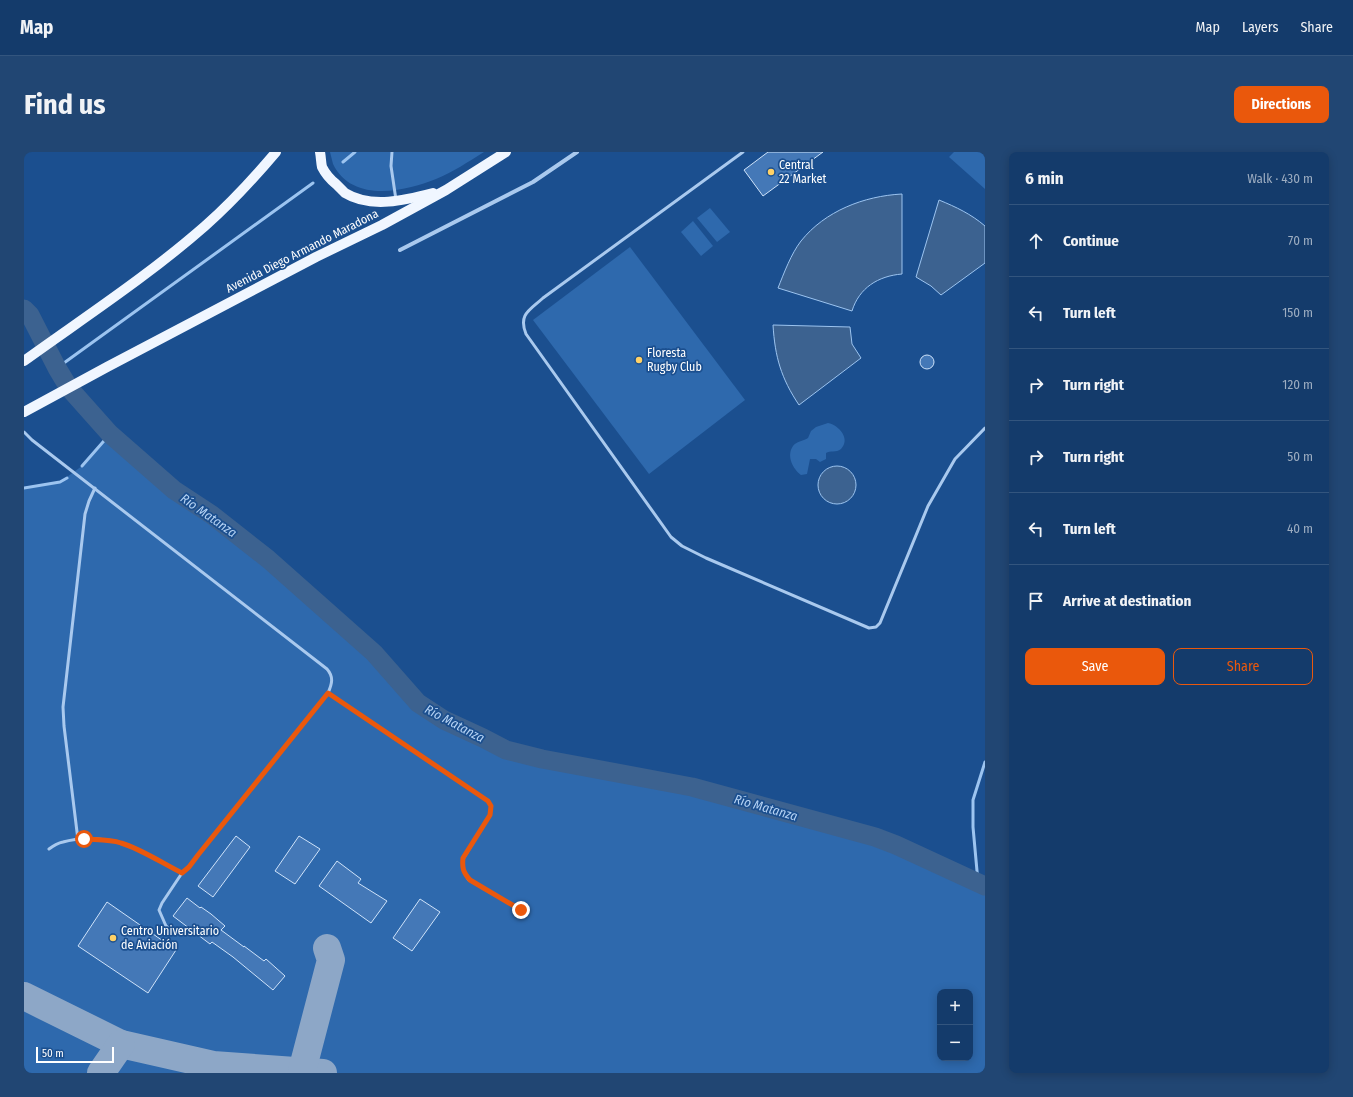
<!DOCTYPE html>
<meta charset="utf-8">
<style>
:root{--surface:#143b6b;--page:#214673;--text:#f1f3f6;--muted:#9dadc1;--line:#33557e;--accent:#ea580c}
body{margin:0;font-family:"Fira Sans Condensed",sans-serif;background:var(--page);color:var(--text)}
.controls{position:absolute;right:12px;bottom:12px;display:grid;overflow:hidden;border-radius:8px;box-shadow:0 2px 10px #0003}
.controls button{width:36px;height:36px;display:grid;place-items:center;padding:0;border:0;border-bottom:1px solid var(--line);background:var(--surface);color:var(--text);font:20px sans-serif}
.scale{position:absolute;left:12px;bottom:10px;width:78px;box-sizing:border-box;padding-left:4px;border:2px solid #fff;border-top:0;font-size:11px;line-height:14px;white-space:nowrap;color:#fff;-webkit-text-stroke:3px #1b4f8f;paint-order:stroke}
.stop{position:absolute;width:12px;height:12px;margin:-9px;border:3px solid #ea580c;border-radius:50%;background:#fff}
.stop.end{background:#ea580c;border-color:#fff;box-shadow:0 1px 4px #0008}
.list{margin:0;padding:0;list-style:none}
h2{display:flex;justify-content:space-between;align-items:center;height:52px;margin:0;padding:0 16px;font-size:17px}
h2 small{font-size:13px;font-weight:400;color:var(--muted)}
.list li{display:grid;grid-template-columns:26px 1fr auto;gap:12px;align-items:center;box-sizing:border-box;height:72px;padding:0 16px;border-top:1px solid var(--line)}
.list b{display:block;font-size:15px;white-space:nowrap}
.list em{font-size:13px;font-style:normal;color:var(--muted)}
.actions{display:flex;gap:8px;padding:12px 16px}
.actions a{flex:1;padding:9px 0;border:1px solid var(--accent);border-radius:8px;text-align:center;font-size:14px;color:var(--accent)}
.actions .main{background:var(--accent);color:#fff}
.icon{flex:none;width:22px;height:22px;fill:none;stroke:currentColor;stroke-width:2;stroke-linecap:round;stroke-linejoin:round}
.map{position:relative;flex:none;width:961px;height:921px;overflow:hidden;border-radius:8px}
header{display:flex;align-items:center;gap:24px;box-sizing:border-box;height:56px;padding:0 20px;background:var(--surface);border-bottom:1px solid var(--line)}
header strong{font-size:19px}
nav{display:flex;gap:22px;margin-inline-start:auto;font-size:14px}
.intro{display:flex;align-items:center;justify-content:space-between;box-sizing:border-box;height:96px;padding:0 24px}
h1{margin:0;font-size:28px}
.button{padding:10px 18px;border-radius:8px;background:var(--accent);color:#fff;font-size:14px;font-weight:700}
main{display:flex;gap:24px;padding:0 24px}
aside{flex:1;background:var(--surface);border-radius:8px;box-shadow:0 2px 10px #0003}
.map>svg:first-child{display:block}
</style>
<header>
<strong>Map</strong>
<nav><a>Map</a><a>Layers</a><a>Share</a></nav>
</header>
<div class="intro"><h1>Find us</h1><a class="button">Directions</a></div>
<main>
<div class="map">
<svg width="961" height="921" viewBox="0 0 961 921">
<rect width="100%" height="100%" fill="#1b4f8f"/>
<!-- green -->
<g fill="#2e69ad" fill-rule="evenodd">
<path d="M306,0H460C444,10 429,20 412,27C380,40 328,51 309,12C308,8 307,4 306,0Z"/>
<path d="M930,0H961V37L925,5Z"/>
<path d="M686,56L706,80L693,90L673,66Z"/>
<path d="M669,69L689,94L677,104L657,80Z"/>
<path d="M606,95L721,248L625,322L509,168Z"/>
<path d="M804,271C815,273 827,287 817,297C812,301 806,298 802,301V307L796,310L792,307H786L783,322L777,323C769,317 762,304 769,294C773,289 780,289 784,286L787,279L792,275Z"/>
<path d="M86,282L150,338L188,363L244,407L350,501L394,551L420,568L459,586L482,598L518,607L668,635L851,685L872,693L961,734V921H0V336L36,330L58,314ZM916,840H946V906H916Z"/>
</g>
<!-- water -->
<g fill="#3c6290" stroke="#9cc4f0">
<path d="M878,42V122C854,124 835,136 828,159L754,136C760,121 767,102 777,89C801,59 840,44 878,42Z"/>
<path d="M915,48C932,55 947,62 961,74V111L917,143L907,134L892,125Z"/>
<path d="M749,173L826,175L828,192L837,206L775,253C757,226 751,205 749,173Z"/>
<circle cx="813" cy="333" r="19"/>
</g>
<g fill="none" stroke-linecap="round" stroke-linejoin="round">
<!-- stream -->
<g stroke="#9cc4f0" stroke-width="3">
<path d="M319,10L331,0"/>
<path d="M33,216L289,31"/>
<path d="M58,314L86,282"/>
<path d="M0,336L36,330L43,326"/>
<path d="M954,730L949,675V648L961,610"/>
</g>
<!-- river -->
<path stroke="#3c6290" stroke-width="19" d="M0,157L6,163L33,216L45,236L86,282L150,338L188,363L244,407L350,501L394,551L420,568L459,586L482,598L518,607L668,635L851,685L872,693L961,734"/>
<!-- taxiway -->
<g stroke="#8da7c7" stroke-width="28">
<path d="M0,844L97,892L189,913L299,921"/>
<path d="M278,919L307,808L303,796"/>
<path d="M77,921L97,892"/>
</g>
</g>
<!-- building -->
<g fill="#4478b7" stroke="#cfe3fa">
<path d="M744,0H799L739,44L720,18Z"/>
<circle cx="903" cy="210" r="7"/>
<path d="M212,684L226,695L189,745L174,734Z"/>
<path d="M275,684L296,697L271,732L251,719Z"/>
<path d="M313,709L337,727L334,731L363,749L347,771L295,734Z"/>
<path d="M163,746L176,756L177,755L187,762L201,774L197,778L220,795V794L240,809L242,807L261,824L249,838L209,805L188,790L186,792L149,764Z"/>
<path d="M396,747L416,760L388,799L369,786Z"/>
<path d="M83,750L152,798L124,841L54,794Z"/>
</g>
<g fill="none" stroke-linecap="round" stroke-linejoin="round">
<!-- service -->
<g stroke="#a9c9ee" stroke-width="3">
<path d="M368,0L367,14L372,48"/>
<path d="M719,0L519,146C506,158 494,162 502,182L647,385L658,394L682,406L845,476L852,475L856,471L904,354L931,307L961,276"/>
<path d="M0,280L8,288L303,517C310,525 308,532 304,541L174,703L165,715L158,721C138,711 118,697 97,691C80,686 56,685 39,690C34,691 29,694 25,697"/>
<path d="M304,541L464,649L467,654L466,663L439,707C438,716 439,720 445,728L497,758"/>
<path d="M54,688L40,574L39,555L61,362L65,349L71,336"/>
<path d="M149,780L142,774L135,758L138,751L158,721"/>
</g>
<!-- minor -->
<path stroke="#a9c9ee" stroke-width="4" d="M376,98L509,30L553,0"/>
<!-- primary -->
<g stroke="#f0f6ff" stroke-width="10">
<path d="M296,0C297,5 297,11 298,15C301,21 307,28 312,32C315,35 318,38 321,41C347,57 382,48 409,41"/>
<path d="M0,209C61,165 124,124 181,74C206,52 230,26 252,0"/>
<path d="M0,260L83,215L292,105L358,73L422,38L482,0"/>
</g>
</g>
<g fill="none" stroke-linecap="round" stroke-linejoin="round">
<!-- route -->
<path stroke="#ea580c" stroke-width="5" d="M60,687C72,688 85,687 97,691C117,697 138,711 158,721L165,715L174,703L304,541L464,649L467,654L466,663L439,706C438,716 439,720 446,728L497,758"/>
</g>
<!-- markers -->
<g fill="#ffd166" stroke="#1b4f8f" stroke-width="1.5">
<circle cx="747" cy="20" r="4"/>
<circle cx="615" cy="208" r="4"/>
<circle cx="89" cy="786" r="4"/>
</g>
<g text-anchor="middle" stroke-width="3.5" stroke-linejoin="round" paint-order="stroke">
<!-- poi labels -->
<g font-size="12" fill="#fff" stroke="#1b4f8f" text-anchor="start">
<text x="755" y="17">Central<tspan x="755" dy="14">22 Market</tspan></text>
<text x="623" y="205">Floresta<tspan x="623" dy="14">Rugby Club</tspan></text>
<text x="97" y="783">Centro Universitario<tspan x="97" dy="14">de Aviación</tspan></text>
</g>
<!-- street labels -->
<g font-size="12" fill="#fff" stroke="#1b4f8f">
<text transform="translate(278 99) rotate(-27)" y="4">Avenida Diego Armando Maradona</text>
</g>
<!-- water labels -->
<g font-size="13" font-style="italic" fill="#b5d3f5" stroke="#1b4f8f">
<text transform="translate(185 363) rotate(35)" y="5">Río Matanza</text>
<text transform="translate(431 571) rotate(28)" y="5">Río Matanza</text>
<text transform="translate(742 655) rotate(16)" y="5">Río Matanza</text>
</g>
</g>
</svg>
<div class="controls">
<button>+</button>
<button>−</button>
</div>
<div class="scale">50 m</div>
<div class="stop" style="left:60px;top:687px"></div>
<div class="stop end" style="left:497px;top:758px"></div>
</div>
<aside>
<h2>6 min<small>Walk · 430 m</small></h2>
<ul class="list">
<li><svg class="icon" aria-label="ahead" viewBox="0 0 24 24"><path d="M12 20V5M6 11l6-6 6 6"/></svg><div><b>Continue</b></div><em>70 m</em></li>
<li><svg class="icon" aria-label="left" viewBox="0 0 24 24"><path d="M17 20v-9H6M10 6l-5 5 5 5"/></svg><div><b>Turn left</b></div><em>150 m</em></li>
<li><svg class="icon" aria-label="right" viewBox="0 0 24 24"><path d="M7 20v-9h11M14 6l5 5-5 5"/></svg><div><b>Turn right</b></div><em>120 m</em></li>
<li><svg class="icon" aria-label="right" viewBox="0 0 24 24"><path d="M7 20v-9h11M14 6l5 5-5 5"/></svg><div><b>Turn right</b></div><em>50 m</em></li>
<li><svg class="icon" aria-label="left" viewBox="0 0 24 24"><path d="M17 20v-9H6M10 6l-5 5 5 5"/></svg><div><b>Turn left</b></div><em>40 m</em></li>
<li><svg class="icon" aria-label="arrive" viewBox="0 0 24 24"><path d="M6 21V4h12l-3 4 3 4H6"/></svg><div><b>Arrive at destination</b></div></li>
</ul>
<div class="actions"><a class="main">Save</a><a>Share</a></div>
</aside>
</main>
